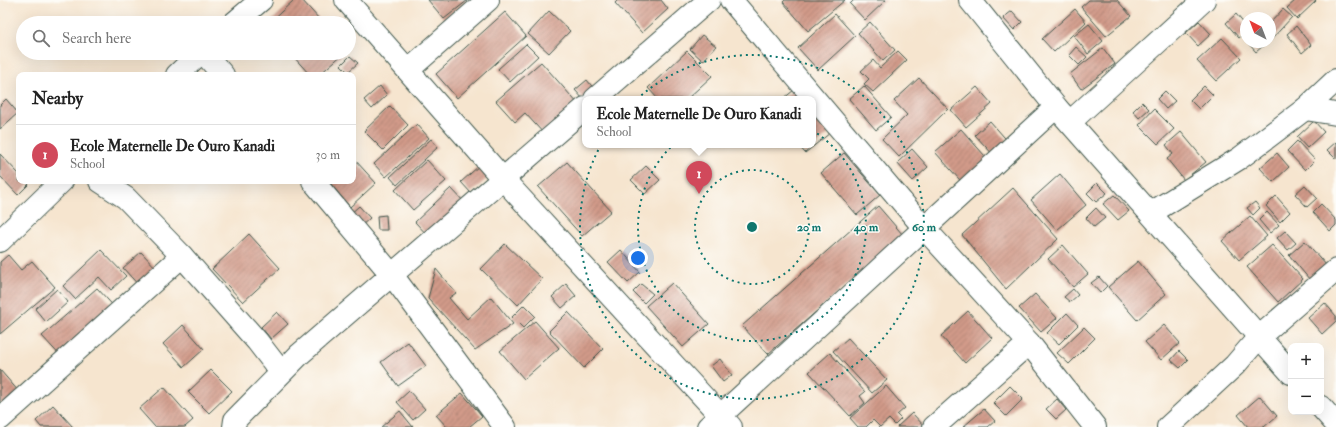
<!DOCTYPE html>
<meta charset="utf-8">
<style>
:root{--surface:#fff;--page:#f6f6f6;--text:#222;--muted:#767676;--line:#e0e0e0;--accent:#d1495b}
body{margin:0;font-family:"IM FELL Double Pica",serif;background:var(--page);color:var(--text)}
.controls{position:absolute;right:12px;bottom:12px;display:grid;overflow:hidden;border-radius:8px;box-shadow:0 4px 16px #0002}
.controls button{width:36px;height:36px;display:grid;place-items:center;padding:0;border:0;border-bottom:1px solid var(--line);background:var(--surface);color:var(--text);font:20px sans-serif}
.compass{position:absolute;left:1240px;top:12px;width:36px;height:36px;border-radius:50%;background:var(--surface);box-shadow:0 4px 16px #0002;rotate:318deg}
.you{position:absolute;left:638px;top:258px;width:14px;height:14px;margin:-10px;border:3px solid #fff;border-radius:50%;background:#1a73e8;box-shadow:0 0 0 6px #1a73e833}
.badge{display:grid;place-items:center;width:26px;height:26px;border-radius:50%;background:var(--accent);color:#fff;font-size:13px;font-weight:700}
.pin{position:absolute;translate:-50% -33px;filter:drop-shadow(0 1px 2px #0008)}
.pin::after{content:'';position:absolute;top:21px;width:14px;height:12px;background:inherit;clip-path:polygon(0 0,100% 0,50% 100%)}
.popup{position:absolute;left:582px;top:96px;width:234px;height:52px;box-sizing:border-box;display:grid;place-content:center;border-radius:8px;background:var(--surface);filter:drop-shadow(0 1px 3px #0005);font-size:13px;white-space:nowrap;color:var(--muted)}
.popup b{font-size:15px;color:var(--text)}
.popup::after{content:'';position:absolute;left:50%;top:100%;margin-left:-8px;border:8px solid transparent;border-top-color:var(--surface)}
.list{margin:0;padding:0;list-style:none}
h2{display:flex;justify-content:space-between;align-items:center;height:52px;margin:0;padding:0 16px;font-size:17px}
h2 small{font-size:13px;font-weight:400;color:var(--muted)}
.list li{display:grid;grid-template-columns:26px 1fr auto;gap:12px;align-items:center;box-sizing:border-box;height:60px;padding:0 16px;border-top:1px solid var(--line)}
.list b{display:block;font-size:15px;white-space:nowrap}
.list p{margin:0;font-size:13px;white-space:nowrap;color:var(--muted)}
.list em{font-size:13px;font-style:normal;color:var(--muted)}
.icon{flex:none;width:22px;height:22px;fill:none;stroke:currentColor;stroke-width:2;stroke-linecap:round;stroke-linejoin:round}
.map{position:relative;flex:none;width:1336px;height:427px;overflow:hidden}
.search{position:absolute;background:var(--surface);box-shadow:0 4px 16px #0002;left:16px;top:16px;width:340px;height:44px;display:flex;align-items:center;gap:10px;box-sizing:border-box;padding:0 14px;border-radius:22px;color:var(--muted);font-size:15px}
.panel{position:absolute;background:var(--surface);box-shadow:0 4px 16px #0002;left:16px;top:72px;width:340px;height:112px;border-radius:8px}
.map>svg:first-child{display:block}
</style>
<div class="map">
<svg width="1336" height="427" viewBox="0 0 1336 427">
<defs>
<pattern id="building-hatch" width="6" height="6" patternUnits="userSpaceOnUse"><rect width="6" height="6" fill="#d19a89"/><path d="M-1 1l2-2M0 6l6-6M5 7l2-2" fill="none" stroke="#a97f71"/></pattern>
</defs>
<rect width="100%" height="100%" fill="#fdfcf7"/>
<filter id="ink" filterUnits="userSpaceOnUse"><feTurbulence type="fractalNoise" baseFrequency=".025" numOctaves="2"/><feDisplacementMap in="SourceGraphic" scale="8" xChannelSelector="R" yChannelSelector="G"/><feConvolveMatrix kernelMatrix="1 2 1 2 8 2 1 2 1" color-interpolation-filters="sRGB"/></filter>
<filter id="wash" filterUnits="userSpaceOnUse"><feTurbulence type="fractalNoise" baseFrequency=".012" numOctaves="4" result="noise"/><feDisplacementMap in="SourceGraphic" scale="16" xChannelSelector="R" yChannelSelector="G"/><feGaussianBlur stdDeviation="0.9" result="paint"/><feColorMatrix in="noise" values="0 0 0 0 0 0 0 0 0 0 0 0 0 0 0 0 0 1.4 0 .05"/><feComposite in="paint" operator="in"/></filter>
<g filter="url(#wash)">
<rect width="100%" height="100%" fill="#f6e5cf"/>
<g id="blocks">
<!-- building -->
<g fill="url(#building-hatch)">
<path d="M294,0H302L320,20L317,23H269Z"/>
<path d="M428,0H468L444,19Z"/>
<path d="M618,0H661L668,9L642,33L615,3Z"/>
<path d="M785,0H845L808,31L783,2Z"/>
<path d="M854,0H886L865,20L850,4Z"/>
<path d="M1089,0H1117L1131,16L1106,36L1081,7Z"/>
<path d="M1296,0H1315L1316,1L1297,19L1287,8Z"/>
<path d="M1075,9L1086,22L1054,52L1042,39Z"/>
<path d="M1283,9L1292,17L1270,41V23Z"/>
<path d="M549,11L570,31L549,53L528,34Z"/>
<path d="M1012,11L1022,22L1014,30L1003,18Z"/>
<path d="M505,12L526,36L457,98L436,74Z"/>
<path d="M835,14L855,36L818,70L798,48Z"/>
<path d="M1236,14L1246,26V32L1239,38L1226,23Z"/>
<path d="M1199,21L1211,34L1198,46L1186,33Z"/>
<path d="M870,22L895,50L883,61L858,33Z"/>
<path d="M1089,24L1103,41L1088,54L1074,36Z"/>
<path d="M1296,26L1311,45L1302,53L1287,34Z"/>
<path d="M702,35L716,46L703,61L690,49Z"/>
<path d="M1222,38L1241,58L1216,81L1197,61Z"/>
<path d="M1247,42H1260L1263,46L1256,52Z"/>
<path d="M526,44L538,56L510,82L498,69Z"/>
<path d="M1076,47L1087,57L1079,65L1069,55Z"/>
<path d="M1103,48L1115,64L1081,89L1070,74Z"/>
<path d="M687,51L712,76L687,99H658L648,88Z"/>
<path d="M898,51L907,60L873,92L864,84L869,79L861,71L873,60L880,68Z"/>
<path d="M295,53H344L319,75H310L292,55Z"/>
<path d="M350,56L358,63L348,72L341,65Z"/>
<path d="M541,62L579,105L545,135L525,113L515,122L496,101Z"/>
<path d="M919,78L948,109L899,157L882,139L907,115L894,101Z"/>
<path d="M587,80L595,90L584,100L575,90Z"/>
<path d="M380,86L387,95L372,109L364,100Z"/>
<path d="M864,86L891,117L876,130L849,99Z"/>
<path d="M1204,86L1213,95L1199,109L1190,100Z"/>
<path d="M977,87L992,104L966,127L951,110Z"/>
<path d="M794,90L801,99H783Z"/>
<path d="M1165,91L1175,101L1166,109L1157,99Z"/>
<path d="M6,99L18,113L0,129V105Z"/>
<path d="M1142,102L1149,109L1139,118L1133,111Z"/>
<path d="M390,106L408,125L383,150L364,131Z"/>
<path d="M1154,109L1174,129L1158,144L1139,125Z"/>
<path d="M813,113L830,133L805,153L798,145H813Z"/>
<path d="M990,121L1011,145L996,158L975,135Z"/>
<path d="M1314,121L1324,132L1307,148L1297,137Z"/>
<path d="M417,124L429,138L386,177L374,164Z"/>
<path d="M961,129L993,165L967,188L935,152Z"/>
<path d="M1181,132L1206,162L1184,180L1167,159L1173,154L1166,145Z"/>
<path d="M431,139L438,147L397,185L390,177Z"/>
<path d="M1297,141L1315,160L1305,170L1287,151Z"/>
<path d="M1336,142V159L1327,150Z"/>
<path d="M912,149L928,167L913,181L897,163Z"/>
<path d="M844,153L880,195L857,215L821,173Z"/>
<path d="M1277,153L1289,167L1273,182L1260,168Z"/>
<path d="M0,154L19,174V181H26L29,184L18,195L0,176Z"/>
<path d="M355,160L376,183L350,207L330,183L332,181H353V162Z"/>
<path d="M427,160L446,181L413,210L395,190Z"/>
<path d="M567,162L611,211L582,236L538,187Z"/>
<path d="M480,165L490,176L471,193L461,182Z"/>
<path d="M646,166L660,180L645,194L631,180Z"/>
<path d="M1060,174L1086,205L1057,230L1031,200Z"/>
<path d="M1097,183L1107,193L1096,202L1087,193Z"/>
<path d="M1305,185L1317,198L1307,207L1295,194Z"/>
<path d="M451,188L466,204L430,238L415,222Z"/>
<path d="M1013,188L1058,239L1006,289L962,235Z"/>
<path d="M1114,195L1129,211L1118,220L1103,204Z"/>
<path d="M1276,196L1290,212L1280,222L1266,206Z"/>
<path d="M1255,202L1260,208L1253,215L1247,208Z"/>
<path d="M1321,204L1336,220V225L1330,231L1313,212Z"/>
<path d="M359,206L370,218L360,227L349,215Z"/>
<path d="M878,206L903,235L768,354L742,326Z"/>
<path d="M1096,208L1105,218L1094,227L1086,218Z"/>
<path d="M1267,212L1279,225L1270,233L1259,220Z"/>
<path d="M386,215L387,230H378L377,216Z"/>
<path d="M1250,216L1267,236L1239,260L1222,241Z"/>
<path d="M1285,231L1296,243L1288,250L1277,238Z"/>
<path d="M249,234L280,268L243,302L212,269Z"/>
<path d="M1305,241L1327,266L1310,280L1289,255Z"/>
<path d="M505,244L542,279L518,305L481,269Z"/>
<path d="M1063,245L1088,274L1073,287L1048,259Z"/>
<path d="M1272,245L1303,279L1278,302L1247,267Z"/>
<path d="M101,250L126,276L111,290L99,277L75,299L63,286Z"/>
<path d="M621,250L640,272L628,283L608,262Z"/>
<path d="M141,252L159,271L141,288L123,268Z"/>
<path d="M8,255L21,270L32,261L55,287L0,334V262Z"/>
<path d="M1138,261L1166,294L1137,320L1108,287Z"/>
<path d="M436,269L456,293L449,298L467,319L491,297L513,324L475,350L428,298Z"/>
<path d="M1099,277L1107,286L1100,293L1091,283Z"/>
<path d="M672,283L709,324L683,347L646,306Z"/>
<path d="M566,284L576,296L562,308L552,297Z"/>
<path d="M641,284L653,294L644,303L633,292Z"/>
<path d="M97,288L119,312L64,360L42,336Z"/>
<path d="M57,289L68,302L46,322L35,309Z"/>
<path d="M1073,289L1078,295L1070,302L1064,297Z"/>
<path d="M1035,294L1057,318L1041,332L1019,308Z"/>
<path d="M1325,303L1336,316V321L1322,334L1308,318Z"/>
<path d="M524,305L535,316L523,328L512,317Z"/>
<path d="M968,311L992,338L965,363L941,336Z"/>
<path d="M277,312L288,324L271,339L261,327Z"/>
<path d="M568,312L603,349L584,368L549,331Z"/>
<path d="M1067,313L1078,325L1059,344L1047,333Z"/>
<path d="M535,321L559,348L524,379L500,351Z"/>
<path d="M183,325L204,349L184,367L163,344Z"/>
<path d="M1164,325L1180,343L1161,360L1145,342Z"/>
<path d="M1084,327L1095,338L1069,364L1057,353Z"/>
<path d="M848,338L887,380L872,393L833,351Z"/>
<path d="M408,342L426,366L398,386L381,362Z"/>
<path d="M1179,351L1188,360L1180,368L1171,360Z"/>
<path d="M830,353L865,392L860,396L865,403L850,416L809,372Z"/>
<path d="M720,359L732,375L723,382L711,366Z"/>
<path d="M0,370L20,393L0,410Z"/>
<path d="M211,370L232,391L209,413L188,392Z"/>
<path d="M886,386L905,408L897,415L901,419L895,425L889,419L880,427L873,420L866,427H858L850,418Z"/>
<path d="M1010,386L1023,399L1006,416L993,403Z"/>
<path d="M164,387L193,420L185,427H155L139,409Z"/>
<path d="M409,391L425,409L413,420L397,402Z"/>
<path d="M462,393L482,416L469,427H447L436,415Z"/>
<path d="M1260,396L1277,416L1264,427H1248L1238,415Z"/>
<path d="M1057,399L1066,410L1056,419L1046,409Z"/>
<path d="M53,405L73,427H41L36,421Z"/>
<path d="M984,409L995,421L988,427H963Z"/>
<path d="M400,411L413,427H381Z"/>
<path d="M912,413L925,427H897Z"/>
</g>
</g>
</g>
<g filter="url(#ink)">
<use href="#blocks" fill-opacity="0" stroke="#3f564b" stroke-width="1"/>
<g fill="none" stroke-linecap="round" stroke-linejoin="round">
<defs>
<g id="minor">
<path d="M346,0L503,179L731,427"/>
<path d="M731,0L925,229L1029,343L1095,427"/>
<path d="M970,0L1056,107L1291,373"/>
<path d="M234,23L261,0"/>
<path d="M204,53L223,75"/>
<path d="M408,70L488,0"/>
<path d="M177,75L200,53"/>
<path d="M595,99L709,0"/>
<path d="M1305,109L1336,114"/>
<path d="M1070,122L1204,0"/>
<path d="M100,181L126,198L182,256L257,341L281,372"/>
<path d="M313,181L392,275L505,427"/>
<path d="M1151,213L1240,158L1305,109L1336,80"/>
<path d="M0,241L62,181"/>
<path d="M1321,407L1336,424"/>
<path d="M0,419L182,256"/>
<path d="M234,427L235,420L300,354L585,108"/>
<path d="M708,427L1056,107"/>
<path d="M934,427L1029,343"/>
<path d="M1168,427L1235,365L1259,337L1336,270"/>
</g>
</defs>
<!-- minor casing -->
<use href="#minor" stroke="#3f564b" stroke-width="24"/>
<!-- minor -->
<use href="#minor" stroke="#fff" stroke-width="22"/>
</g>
</g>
<!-- distance rings -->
<g fill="none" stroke="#0f766e" stroke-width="2" stroke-dasharray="2 4">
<circle cx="752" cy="227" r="57"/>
<circle cx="752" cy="227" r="114"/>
<circle cx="752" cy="227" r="172"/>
</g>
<circle cx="752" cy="227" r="6" fill="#0f766e" stroke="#fdfcf7" stroke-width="2"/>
<g font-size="12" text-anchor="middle" font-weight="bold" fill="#0f766e" stroke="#fdfcf7" stroke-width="3" stroke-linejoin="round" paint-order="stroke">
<text x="809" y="231">20 m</text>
<text x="866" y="231">40 m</text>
<text x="924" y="231">60 m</text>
</g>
</svg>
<div class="controls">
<button>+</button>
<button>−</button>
</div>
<svg class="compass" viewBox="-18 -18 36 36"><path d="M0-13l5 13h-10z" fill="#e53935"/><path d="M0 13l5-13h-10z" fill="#767676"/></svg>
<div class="you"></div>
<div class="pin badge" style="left:699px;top:194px">1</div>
<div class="popup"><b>Ecole Maternelle De Ouro Kanadi</b>School</div>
<div class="search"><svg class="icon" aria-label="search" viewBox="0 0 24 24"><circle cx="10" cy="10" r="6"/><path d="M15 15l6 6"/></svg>Search here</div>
<section class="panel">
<h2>Nearby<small></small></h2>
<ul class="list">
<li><span class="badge">1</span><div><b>Ecole Maternelle De Ouro Kanadi</b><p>School</p></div><em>30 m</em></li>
</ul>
</section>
</div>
